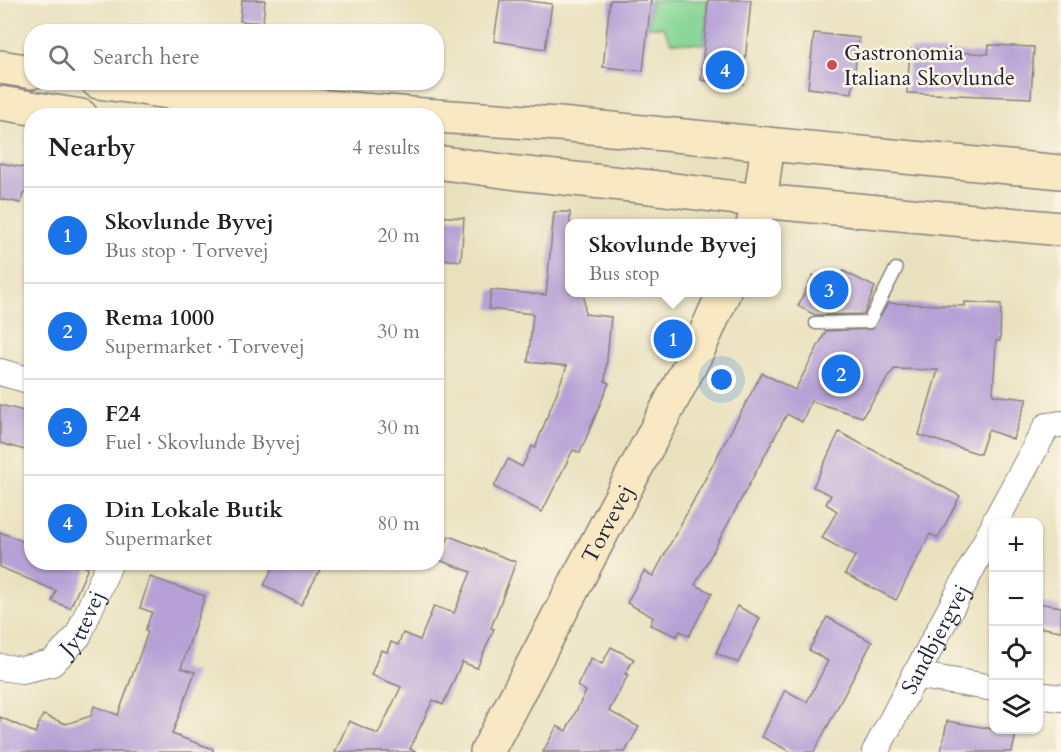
<!DOCTYPE html>
<meta charset="utf-8">
<style>
:root{--surface:#fff;--page:#f2f2f2;--text:#202124;--muted:#757577;--line:#e0e0e0;--accent:#1a73e8}
body{margin:0;font-family:Cardo,serif;background:var(--page);color:var(--text)}
.controls{position:absolute;right:18px;bottom:18px;display:grid;overflow:hidden;border-radius:12px;box-shadow:0 2px 4px #0004}
.controls button{width:54px;height:54px;display:grid;place-items:center;padding:0;border:0;border-bottom:2px solid var(--line);background:var(--surface);color:var(--text);font:30px sans-serif}
.you{position:absolute;left:722px;top:380px;width:21px;height:21px;margin:-15px;border:4px solid #fff;border-radius:50%;background:#1a73e8;box-shadow:0 0 0 9px #1a73e833}
.badge{display:grid;place-items:center;width:39px;height:39px;border-radius:50%;background:var(--accent);color:#fff;font-size:20px;font-weight:700}
.pin{position:absolute;translate:-50% -50%;border:3px solid #fff;box-shadow:0 2px 6px #0006}
.popup{position:absolute;left:565px;top:219px;width:216px;height:78px;box-sizing:border-box;display:grid;place-content:center;border-radius:12px;background:var(--surface);filter:drop-shadow(0 2px 4px #0005);font-size:20px;white-space:nowrap;color:var(--muted)}
.popup b{font-size:22px;color:var(--text)}
.popup::after{content:'';position:absolute;left:50%;top:100%;margin-left:-12px;border:12px solid transparent;border-top-color:var(--surface)}
.list{margin:0;padding:0;list-style:none}
h2{display:flex;justify-content:space-between;align-items:center;height:78px;margin:0;padding:0 24px;font-size:26px}
h2 small{font-size:20px;font-weight:400;color:var(--muted)}
.list li{display:grid;grid-template-columns:39px 1fr auto;gap:18px;align-items:center;box-sizing:border-box;height:96px;padding:0 24px;border-top:2px solid var(--line)}
.list b{display:block;font-size:22px;white-space:nowrap}
.list p{margin:0;font-size:20px;white-space:nowrap;color:var(--muted)}
.list em{font-size:20px;font-style:normal;color:var(--muted)}
.icon{flex:none;width:33px;height:33px;fill:none;stroke:currentColor;stroke-width:2;stroke-linecap:round;stroke-linejoin:round}
.map{position:relative;flex:none;width:1061px;height:752px;overflow:hidden}
.search{position:absolute;background:var(--surface);box-shadow:0 2px 4px #0004;left:24px;top:24px;width:420px;height:66px;display:flex;align-items:center;gap:15px;box-sizing:border-box;padding:0 21px;border-radius:24px;color:var(--muted);font-size:22px}
.panel{position:absolute;background:var(--surface);box-shadow:0 2px 4px #0004;left:24px;top:108px;width:420px;height:462px;border-radius:24px}
.map>svg:first-child{display:block}
</style>
<div class="map">
<svg width="1061" height="752" viewBox="0 0 1061 752">
<rect width="100%" height="100%" fill="#fcf5e5"/>
<filter id="ink" filterUnits="userSpaceOnUse"><feTurbulence type="fractalNoise" baseFrequency=".0167" numOctaves="2"/><feDisplacementMap in="SourceGraphic" scale="12" xChannelSelector="R" yChannelSelector="G"/><feConvolveMatrix kernelMatrix="1 2 1 2 8 2 1 2 1" color-interpolation-filters="sRGB"/></filter>
<filter id="wash" filterUnits="userSpaceOnUse"><feTurbulence type="fractalNoise" baseFrequency=".008" numOctaves="4" result="noise"/><feDisplacementMap in="SourceGraphic" scale="24" xChannelSelector="R" yChannelSelector="G"/><feGaussianBlur stdDeviation="1.35" result="paint"/><feColorMatrix in="noise" values="0 0 0 0 0 0 0 0 0 0 0 0 0 0 0 0 0 1.4 0 .05"/><feComposite in="paint" operator="in"/></filter>
<g filter="url(#wash)">
<rect width="100%" height="100%" fill="#e9e1be"/>
<!-- park -->
<path fill="#86d696" stroke="#547c68" stroke-width="1.5" d="M651,0H708L704,44L671,42L663,27H648Z"/>
<g id="blocks">
<!-- building -->
<g fill="#b6a0d5">
<path d="M242,0H265L263,23L240,21Z"/>
<path d="M500,0H521L552,4L545,49L494,41Z"/>
<path d="M610,0H651L643,71L603,67Z"/>
<path d="M708,0H751L743,84L701,80Z"/>
<path d="M814,33L859,38L852,93L808,88Z"/>
<path d="M989,45L1034,47L1031,98L907,93L910,49L988,54Z"/>
<path d="M0,163L32,169V195L23,193L21,203L0,199Z"/>
<path d="M554,212H570V292H584L585,314L611,317L605,381L609,383L580,453L573,450L542,512L494,487L508,459L522,467L532,446L535,448L567,366L528,362L533,314L489,309L491,290L546,295Z"/>
<path d="M436,216L464,218L461,261L441,259V253L436,252Z"/>
<path d="M843,271L875,287L864,314L815,315L798,306L813,275L842,289Z"/>
<path d="M965,302L1001,304L1000,341H996L993,395L1027,399L1013,439L988,430L980,454L919,435L938,370L894,369L862,417L811,401L802,422L787,414L695,585L712,593L689,636L680,631L677,636L650,625L653,617L627,603L644,571L653,576L762,373L795,390L826,331L873,329L888,303L965,306Z"/>
<path d="M0,405L32,413V452L0,443Z"/>
<path d="M839,432L960,496L938,538L930,534L896,600L845,574L855,556L822,538L837,511L826,504L831,495L813,487Z"/>
<path d="M0,532L32,545V562H74L88,568L70,608L52,601L56,591L0,567Z"/>
<path d="M449,536L516,562L491,628L494,629L477,668L462,662L443,705L433,700L410,749L417,752H335L349,721L378,734L401,687L371,675L381,650L387,652L391,642L398,645L403,633L420,640L434,606L454,613L471,572L439,560Z"/>
<path d="M276,562H324L301,605L264,585Z"/>
<path d="M150,577L205,596L181,668L195,672L172,734L213,749V752H0V717L35,733L43,715L66,724L91,716L94,706L118,715L148,632L145,631L152,612L140,608Z"/>
<path d="M1038,603L1061,607V631L1038,627Z"/>
<path d="M737,606L760,618L738,663L716,653Z"/>
<path d="M827,617L872,642L814,752H791L762,737L785,690L807,702L828,661L809,650Z"/>
<path d="M611,647L634,659L625,674L628,675L609,711L639,727L625,752H543L557,726L566,731L586,691L577,686L591,658L602,664Z"/>
<path d="M947,721L993,729H1017L1012,752H941Z"/>
</g>
</g>
</g>
<g filter="url(#ink)">
<use href="#blocks" fill-opacity="0" stroke="#86827c" stroke-width="1.5"/>
<g fill="none" stroke-linecap="round" stroke-linejoin="round">
<defs>
<path id="lane" d="M816,323L869,322L896,269"/>
<g id="street">
<path d="M0,372L32,381"/>
<path d="M995,522L1047,426L1061,424"/>
<path id="s1" d="M0,667L22,670L52,663L78,636L110,562"/>
<path d="M914,675L994,688"/>
<path d="M1038,695L1061,698"/>
<path id="s2" d="M875,752L994,526"/>
</g>
<g id="secondary">
<path d="M0,67L32,72"/>
<path d="M98,82L204,97L436,116"/>
<path d="M0,103L81,116"/>
<path d="M436,116L559,124L1061,172"/>
<path d="M436,162L517,173L650,187L760,201L1061,229"/>
<path d="M753,224L760,201L768,144"/>
<path id="s3" d="M487,752L699,348L724,292"/>
</g>
</defs>
<!-- lane casing -->
<use href="#lane" stroke="#86827c" stroke-width="15"/>
<!-- street casing -->
<use href="#street" stroke="#86827c" stroke-width="28"/>
<!-- secondary casing -->
<use href="#secondary" stroke="#86827c" stroke-width="36"/>
<!-- lane -->
<use href="#lane" stroke="#fff" stroke-width="12"/>
<!-- street -->
<use href="#street" stroke="#fff" stroke-width="26"/>
<!-- secondary -->
<use href="#secondary" stroke="#f8e8c3" stroke-width="33"/>
</g>
</g>
<!-- markers -->
<circle fill="#d1495b" stroke="#fcf5e5" stroke-width="2" cx="832" cy="65" r="6"/>
<g text-anchor="middle" stroke-width="5" stroke-linejoin="round" paint-order="stroke">
<!-- poi labels -->
<g font-size="22" fill="#22223b" stroke="#fcf5e5" text-anchor="start">
<text x="844" y="60">Gastronomia<tspan x="844" dy="25">Italiana Skovlunde</tspan></text>
</g>
<!-- street labels -->
<g font-size="22" fill="#22223b" stroke="#fcf5e5">
<text dy="8" stroke="none"><textPath href="#s3" startOffset="258">Torvevej</textPath></text>
<text dy="8" stroke="none"><textPath href="#s1" startOffset="104">Jyttevej</textPath></text>
<text dy="8" stroke="none"><textPath href="#s2" startOffset="128">Sandbjergvej</textPath></text>
</g>
</g>
</svg>
<div class="controls">
<button>+</button>
<button>−</button>
<button><svg class="icon" aria-label="locate" viewBox="0 0 24 24"><circle cx="12" cy="12" r="6"/><path d="M12 2v4M12 18v4M2 12h4M18 12h4"/></svg></button>
<button><svg class="icon" aria-label="layers" viewBox="0 0 24 24"><path d="M12 4l9 5-9 5-9-5zM3 14l9 5 9-5"/></svg></button>
</div>
<div class="you"></div>
<div class="pin badge" style="left:673px;top:339px">1</div>
<div class="popup"><b>Skovlunde Byvej</b>Bus stop</div>
<div class="pin badge" style="left:841px;top:374px">2</div>
<div class="pin badge" style="left:829px;top:290px">3</div>
<div class="pin badge" style="left:725px;top:70px">4</div>
<div class="search"><svg class="icon" aria-label="search" viewBox="0 0 24 24"><circle cx="10" cy="10" r="6"/><path d="M15 15l6 6"/></svg>Search here</div>
<section class="panel">
<h2>Nearby<small>4 results</small></h2>
<ul class="list">
<li><span class="badge">1</span><div><b>Skovlunde Byvej</b><p>Bus stop · Torvevej</p></div><em>20 m</em></li>
<li><span class="badge">2</span><div><b>Rema 1000</b><p>Supermarket · Torvevej</p></div><em>30 m</em></li>
<li><span class="badge">3</span><div><b>F24</b><p>Fuel · Skovlunde Byvej</p></div><em>30 m</em></li>
<li><span class="badge">4</span><div><b>Din Lokale Butik</b><p>Supermarket</p></div><em>80 m</em></li>
</ul>
</section>
</div>
